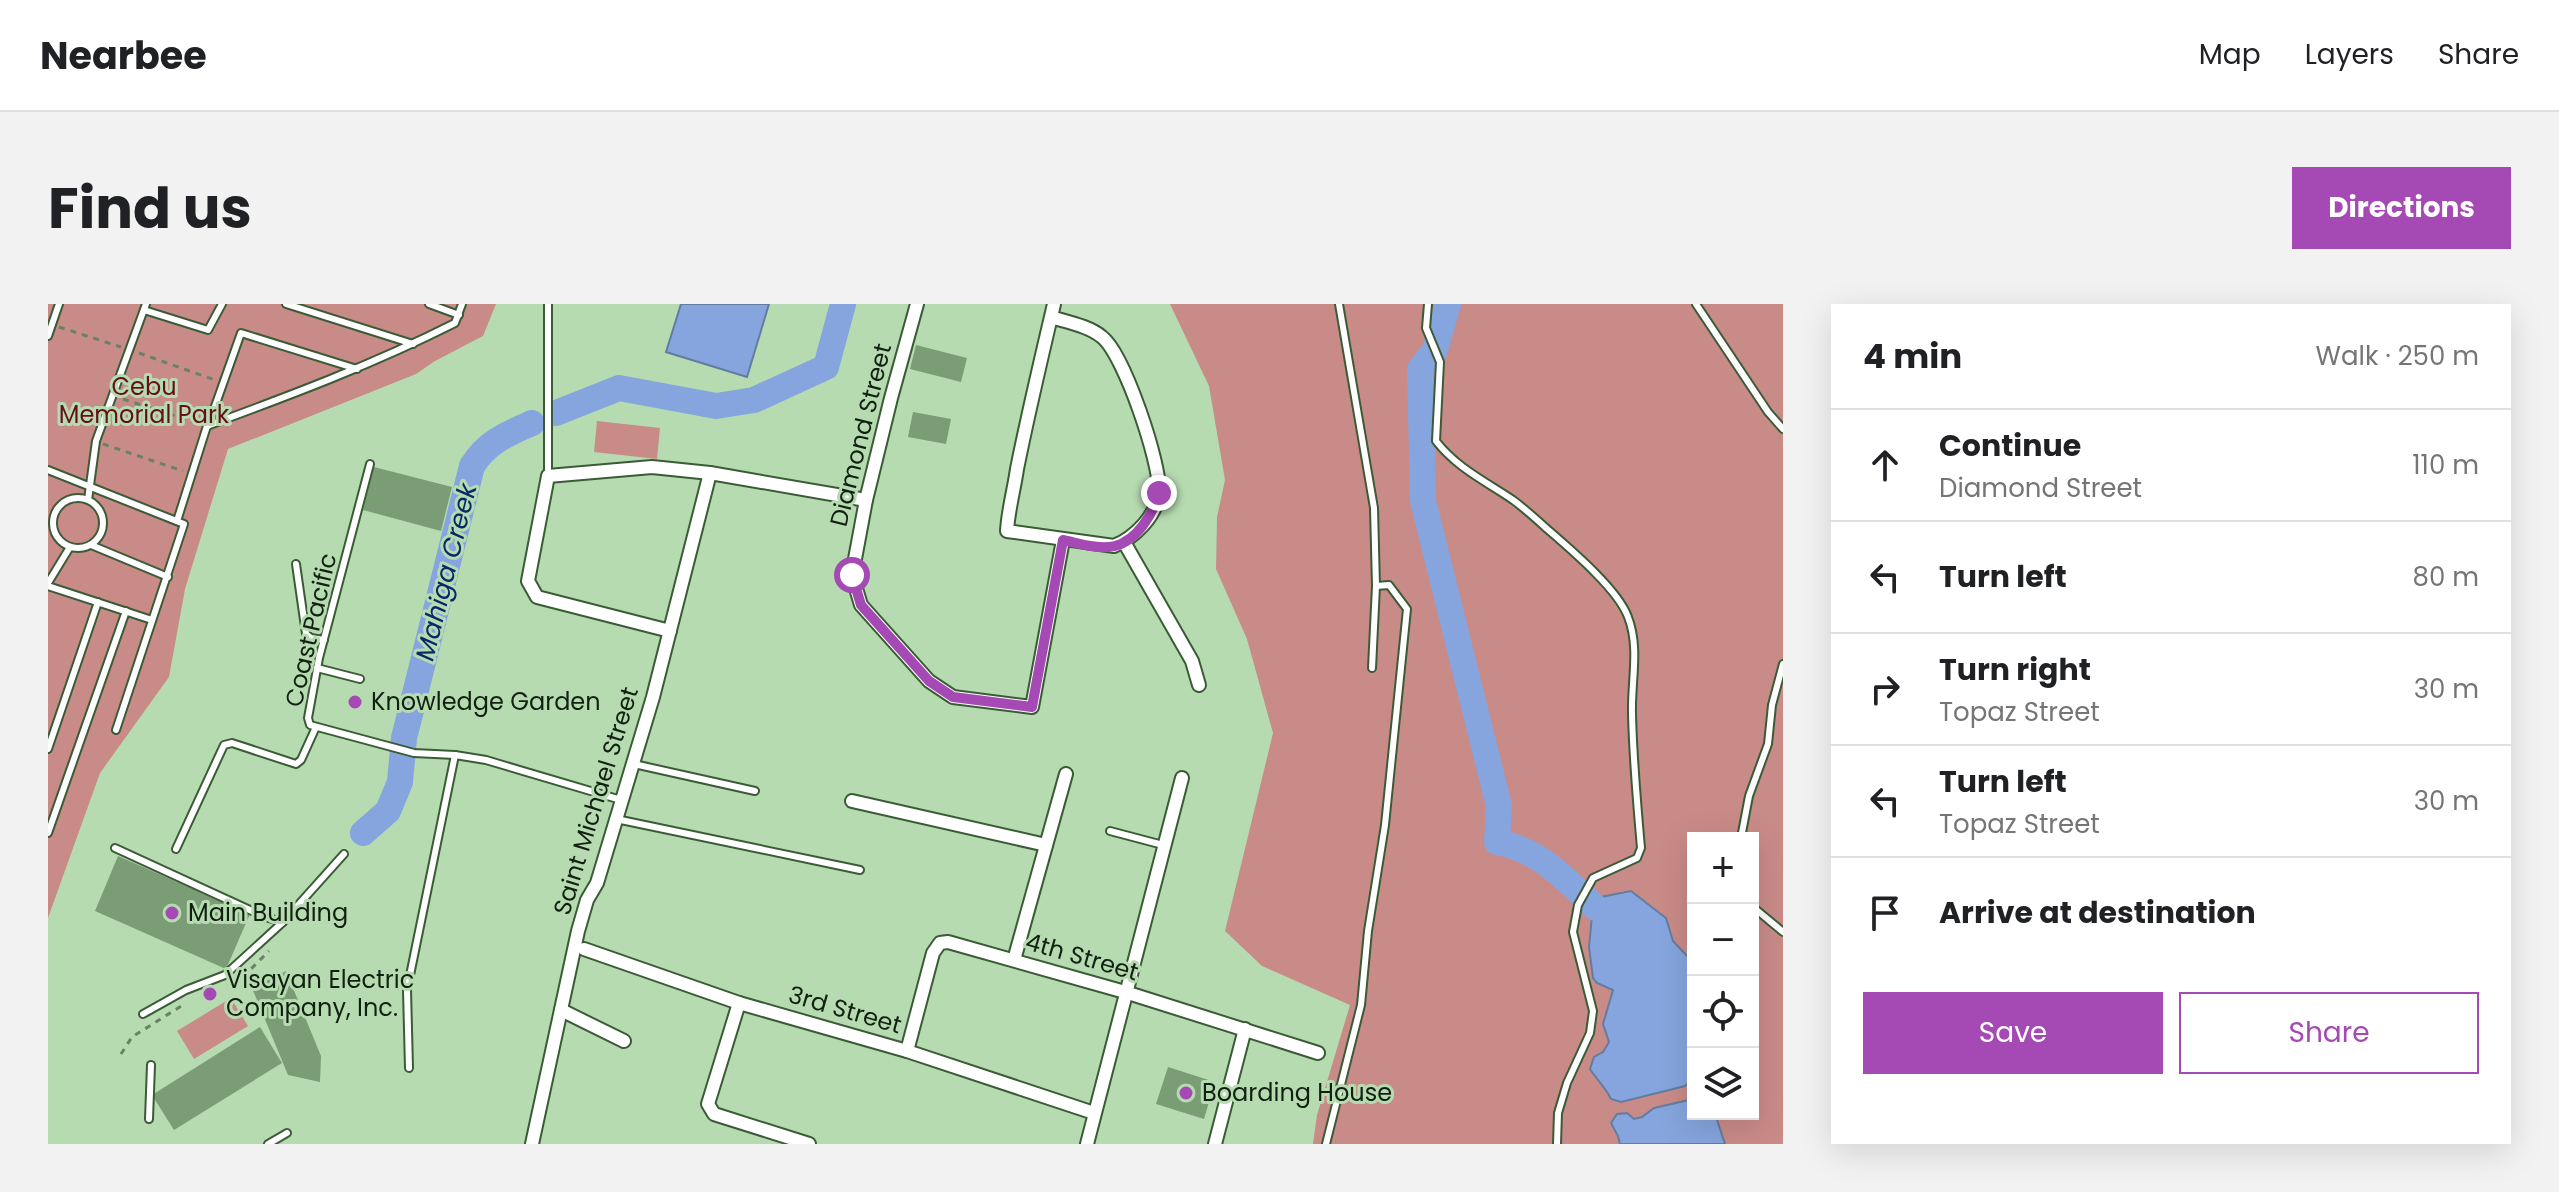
<!DOCTYPE html>
<meta charset="utf-8">
<style>
:root{--surface:#fff;--page:#f2f2f2;--text:#202124;--muted:#757577;--line:#e0e0e0;--accent:#a549b4}
body{margin:0;font-family:Poppins,sans-serif;background:var(--page);color:var(--text)}
.controls{position:absolute;right:24px;bottom:24px;display:grid;overflow:hidden;border-radius:0px;box-shadow:0 8px 32px #0002}
.controls button{width:72px;height:72px;display:grid;place-items:center;padding:0;border:0;border-bottom:2px solid var(--line);background:var(--surface);color:var(--text);font:40px sans-serif}
.stop{position:absolute;width:24px;height:24px;margin:-18px;border:6px solid #a549b4;border-radius:50%;background:#fff}
.stop.end{background:#a549b4;border-color:#fff;box-shadow:0 2px 8px #0008}
.list{margin:0;padding:0;list-style:none}
h2{display:flex;justify-content:space-between;align-items:center;height:104px;margin:0;padding:0 32px;font-size:34px}
h2 small{font-size:26px;font-weight:400;color:var(--muted)}
.list li{display:grid;grid-template-columns:52px 1fr auto;gap:24px;align-items:center;box-sizing:border-box;height:112px;padding:0 32px;border-top:2px solid var(--line)}
.list b{display:block;font-size:30px;white-space:nowrap}
.list p{margin:0;font-size:26px;white-space:nowrap;color:var(--muted)}
.list em{font-size:26px;font-style:normal;color:var(--muted)}
.actions{display:flex;gap:16px;padding:24px 32px}
.actions a{flex:1;padding:18px 0;border:2px solid var(--accent);border-radius:0px;text-align:center;font-size:28px;color:var(--accent)}
.actions .main{background:var(--accent);color:#fff}
.icon{flex:none;width:44px;height:44px;fill:none;stroke:currentColor;stroke-width:2;stroke-linecap:round;stroke-linejoin:round}
.map{position:relative;flex:none;width:1735px;height:840px;overflow:hidden;border-radius:0px}
header{display:flex;align-items:center;gap:48px;box-sizing:border-box;height:112px;padding:0 40px;background:var(--surface);border-bottom:2px solid var(--line)}
header strong{font-size:38px}
nav{display:flex;gap:44px;margin-inline-start:auto;font-size:28px}
.intro{display:flex;align-items:center;justify-content:space-between;box-sizing:border-box;height:192px;padding:0 48px}
h1{margin:0;font-size:56px}
.button{padding:20px 36px;border-radius:0px;background:var(--accent);color:#fff;font-size:28px;font-weight:700}
main{display:flex;gap:48px;padding:0 48px}
aside{flex:1;background:var(--surface);border-radius:0px;box-shadow:0 8px 32px #0002}
.map>svg:first-child{display:block}
</style>
<header>
<strong>Nearbee</strong>
<nav><a>Map</a><a>Layers</a><a>Share</a></nav>
</header>
<div class="intro"><h1>Find us</h1><a class="button">Directions</a></div>
<main>
<div class="map">
<svg width="1735" height="840" viewBox="0 0 1735 840">
<rect width="100%" height="100%" fill="#b6dbb1"/>
<!-- green -->
<g fill="#c98b88" fill-rule="evenodd">
<path d="M0,0H448L435,32L387,57L368,70L180,145L137,285L121,373L52,469L0,614Z"/>
<path d="M1122,0H1735V840H1265L1269,811L1302,701L1214,662L1177,627L1225,429L1199,335L1168,265L1169,213L1177,176L1161,82ZM1645,534H1705V810H1645Z"/>
<path d="M549,117L612,124L609,155L546,148Z"/>
<path d="M183,694L200,722L146,755L129,727Z"/>
</g>
<!-- water -->
<g fill="#86a5de" stroke="#637da0" stroke-width="2">
<path d="M633,0H721L699,73L618,48Z"/>
<path d="M1583,587L1618,614L1625,637L1640,653C1645,693 1645,733 1645,774L1637,782L1573,798L1563,795C1558,784 1549,776 1542,765L1546,753L1555,748L1561,738L1555,720L1565,686L1549,679L1545,674L1541,643L1544,612L1553,593Z"/>
<path d="M1645,795V810H1667L1677,840H1572L1570,832L1563,819L1569,810L1579,809L1586,815L1594,813L1606,804Z"/>
</g>
<g fill="none" stroke-linecap="round" stroke-linejoin="round">
<!-- river -->
<g stroke="#86a5de" stroke-width="26">
<path d="M1400,0L1387,46L1372,65L1375,197L1451,502L1449,538C1492,546 1517,575 1548,604"/>
<path d="M508,109L571,84L668,102L706,96L778,63L795,0"/>
<path d="M315,529L340,507L352,478L356,434L424,162C439,138 459,130 484,119"/>
</g>
</g>
<!-- building -->
<g fill="#7a9d76">
<path d="M868,41L919,54L913,78L862,65Z"/>
<path d="M865,108L903,115L898,140L860,133Z"/>
<path d="M326,163L404,183L393,227L315,206Z"/>
<path d="M70,552L202,610L178,665L47,607Z"/>
<path d="M238,667L273,752L272,778L240,771L204,684Z"/>
<path d="M212,723L234,759L126,826L104,791Z"/>
<path d="M1120,763L1167,778L1156,815L1108,800Z"/>
</g>
<g fill="none" stroke-linecap="round" stroke-linejoin="round">
<defs>
<g id="service">
<path d="M238,0L365,40"/>
<path d="M381,0L411,11"/>
<path d="M1380,0L1378,24L1392,58L1388,137C1409,164 1437,177 1465,196C1476,204 1487,214 1498,224C1521,244 1570,285 1580,313C1592,344 1583,377 1584,410C1585,455 1589,499 1593,544L1589,554L1545,574L1530,601L1525,628L1545,707L1542,729L1519,779L1510,809L1509,840"/>
<path d="M1648,0L1720,108L1735,125"/>
<path d="M96,6L160,26L174,0"/>
<path d="M0,32L11,0"/>
<path d="M160,122L193,29L309,65"/>
<path d="M322,160L271,354L260,414L262,421L366,449L407,451L438,456L573,496"/>
<path d="M0,166L136,220L68,426"/>
<path d="M500,172V0"/>
<circle cx="30" cy="219" r="25"/>
<path d="M40,196L48,137L98,0"/>
<path d="M129,217L159,122C243,91 326,60 407,19L414,0"/>
<path d="M43,241L120,273"/>
<path d="M248,260L258,330L263,334L276,336"/>
<path d="M0,279L22,243"/>
<path d="M0,282L104,316"/>
<path d="M269,364L312,375"/>
<path d="M1324,364L1328,282"/>
<path d="M0,445L50,298"/>
<path d="M586,460L707,487"/>
<path d="M568,515L812,566"/>
<path d="M1062,527L1115,541"/>
<path d="M0,529L78,307"/>
<path d="M1693,534L1701,492L1720,440L1724,401L1735,360"/>
<path d="M67,544L217,613L235,618L177,671L138,686L95,710"/>
<path d="M128,545L176,441L184,439L248,460L253,456L268,423"/>
<path d="M1705,603L1735,628"/>
<path d="M235,618L296,550"/>
<path d="M361,764L359,686L407,451"/>
<path d="M101,815L103,761"/>
<path d="M220,840L239,829"/>
<path d="M1278,840L1313,701L1320,627L1337,521L1359,305L1341,281L1328,282L1326,204L1291,0"/>
</g>
<g id="minor">
<path d="M869,0L843,94L818,196L804,271L813,301L881,377L905,393L984,403L1015,236"/>
<path d="M1003,13C1019,18 1041,22 1054,33C1076,50 1113,160 1111,188C1109,212 1086,234 1066,242L959,227C960,207 966,186 969,165C980,110 993,55 1006,0"/>
<path d="M1076,238L1144,357L1151,381"/>
<path d="M622,327L489,293L480,277L500,172L604,163L662,169L818,196"/>
<path d="M804,497L998,541"/>
<path d="M536,645L691,699L859,747L1046,809"/>
<path d="M966,656L1018,470"/>
<path d="M691,699L660,800L666,810L761,840"/>
<path d="M513,706L576,737"/>
<path d="M859,747L885,649L892,639L900,638L1077,688L1270,749"/>
<path d="M484,840L530,627L539,596L549,579L605,393L662,169"/>
<path d="M1039,840L1134,474"/>
<path d="M1167,840L1197,725"/>
</g>
</defs>
<!-- service casing -->
<use href="#service" stroke="#3b5b37" stroke-width="10"/>
<!-- minor casing -->
<use href="#minor" stroke="#3b5b37" stroke-width="16"/>
<!-- path -->
<g stroke="#688265" stroke-width="3" stroke-dasharray="6 6" stroke-linecap="butt">
<path d="M11,23L73,43"/>
<path d="M91,49L167,76"/>
<path d="M75,95L152,120"/>
<path d="M55,140L135,167"/>
<path d="M185,679L190,678L221,647"/>
<path d="M73,750L84,733L138,699"/>
</g>
<!-- service -->
<use href="#service" stroke="#fff" stroke-width="6"/>
<!-- minor -->
<use href="#minor" stroke="#fff" stroke-width="12"/>
</g>
<g fill="none" stroke-linecap="round" stroke-linejoin="round">
<!-- route -->
<path stroke="#a549b4" stroke-width="10" d="M804,271L813,301L881,377L905,393L984,403L1015,236C1030,239 1051,246 1067,242C1090,236 1105,209 1111,189"/>
</g>
<!-- markers -->
<g fill="#a549b4" stroke="#b6dbb1" stroke-width="3">
<circle cx="307" cy="398" r="8"/>
<circle cx="124" cy="609" r="8"/>
<circle cx="162" cy="690" r="8"/>
<circle cx="1138" cy="789" r="8"/>
</g>
<g text-anchor="middle" stroke-width="6" stroke-linejoin="round" paint-order="stroke">
<!-- park labels -->
<g font-size="24" fill="#660f18" stroke="#b6dbb1">
<text x="96" y="91">Cebu<tspan x="96" dy="28">Memorial Park</tspan></text>
</g>
<!-- street labels -->
<g font-size="24" fill="#122011" stroke="#b6dbb1">
<text transform="translate(813 131) rotate(-76)" y="8">Diamond Street</text>
<text transform="translate(263 326) rotate(-77)" y="8">Coast Pacific</text>
<text transform="translate(548 497) rotate(-73)" y="8">Saint Michael Street</text>
<text transform="translate(1034 653) rotate(16)" y="8">4th Street</text>
<text transform="translate(797 706) rotate(16)" y="8">3rd Street</text>
</g>
<!-- poi labels -->
<g font-size="24" fill="#122011" stroke="#b6dbb1" text-anchor="start">
<text x="323" y="406">Knowledge Garden</text>
<text x="140" y="617">Main Building</text>
<text x="178" y="684">Visayan Electric<tspan x="178" dy="28">Company, Inc.</tspan></text>
<text x="1154" y="797">Boarding House</text>
</g>
<!-- water labels -->
<g font-size="26" font-style="italic" fill="#072869" stroke="#b6dbb1">
<text transform="translate(398 268) rotate(-76)" y="9">Mahiga Creek</text>
</g>
</g>
</svg>
<div class="controls">
<button>+</button>
<button>−</button>
<button><svg class="icon" aria-label="locate" viewBox="0 0 24 24"><circle cx="12" cy="12" r="6"/><path d="M12 2v4M12 18v4M2 12h4M18 12h4"/></svg></button>
<button><svg class="icon" aria-label="layers" viewBox="0 0 24 24"><path d="M12 4l9 5-9 5-9-5zM3 14l9 5 9-5"/></svg></button>
</div>
<div class="stop" style="left:804px;top:271px"></div>
<div class="stop end" style="left:1111px;top:189px"></div>
</div>
<aside>
<h2>4 min<small>Walk · 250 m</small></h2>
<ul class="list">
<li><svg class="icon" aria-label="ahead" viewBox="0 0 24 24"><path d="M12 20V5M6 11l6-6 6 6"/></svg><div><b>Continue</b><p>Diamond Street</p></div><em>110 m</em></li>
<li><svg class="icon" aria-label="left" viewBox="0 0 24 24"><path d="M17 20v-9H6M10 6l-5 5 5 5"/></svg><div><b>Turn left</b></div><em>80 m</em></li>
<li><svg class="icon" aria-label="right" viewBox="0 0 24 24"><path d="M7 20v-9h11M14 6l5 5-5 5"/></svg><div><b>Turn right</b><p>Topaz Street</p></div><em>30 m</em></li>
<li><svg class="icon" aria-label="left" viewBox="0 0 24 24"><path d="M17 20v-9H6M10 6l-5 5 5 5"/></svg><div><b>Turn left</b><p>Topaz Street</p></div><em>30 m</em></li>
<li><svg class="icon" aria-label="arrive" viewBox="0 0 24 24"><path d="M6 21V4h12l-3 4 3 4H6"/></svg><div><b>Arrive at destination</b></div></li>
</ul>
<div class="actions"><a class="main">Save</a><a>Share</a></div>
</aside>
</main>
